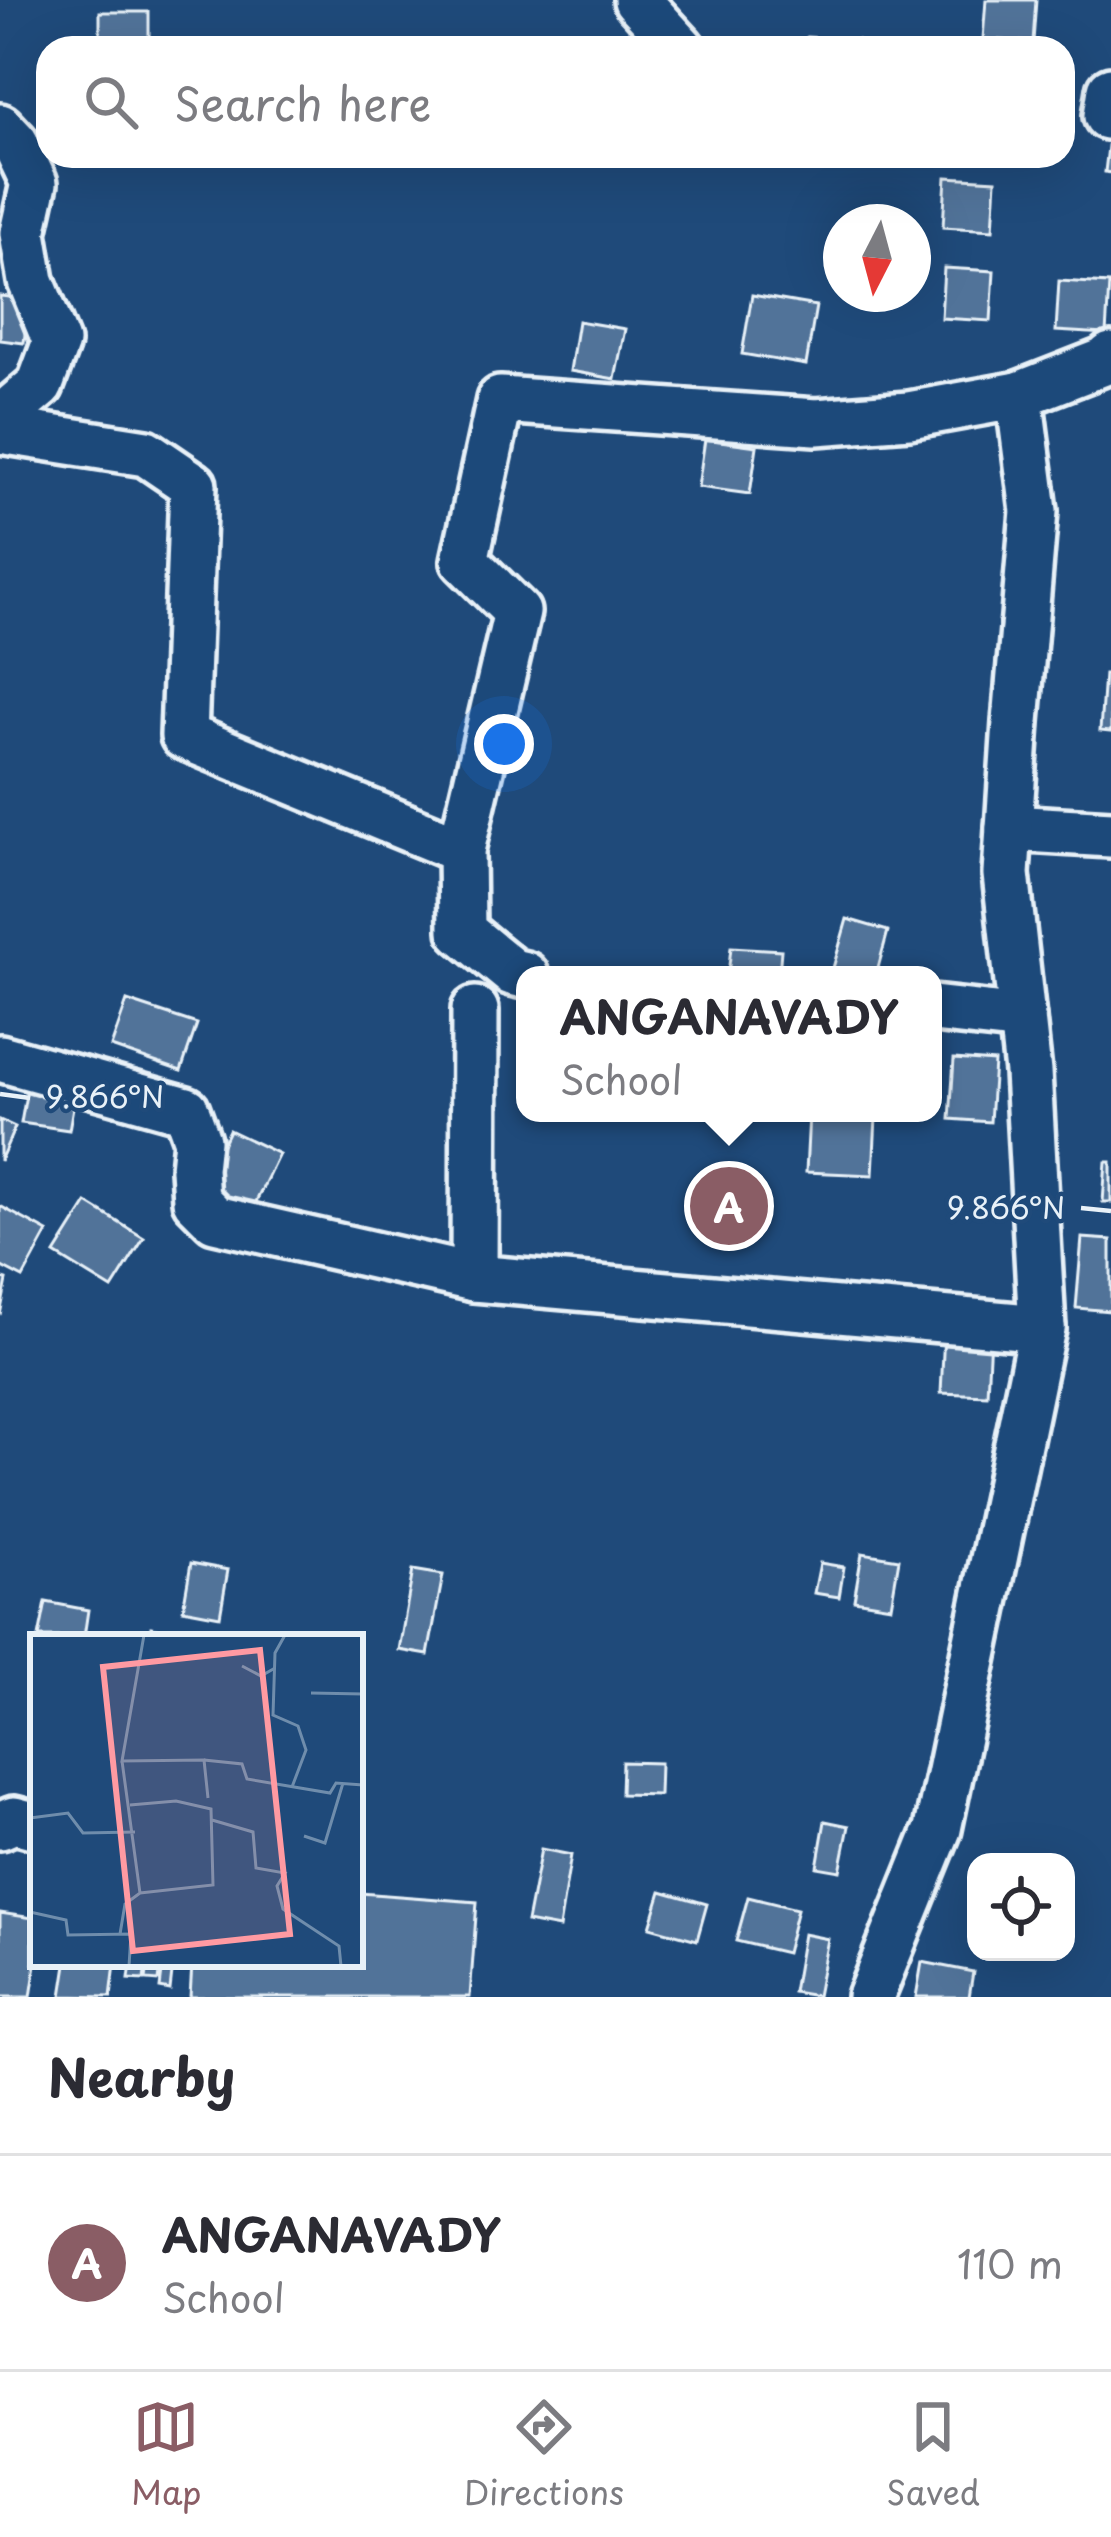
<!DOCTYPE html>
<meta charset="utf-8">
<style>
:root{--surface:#fff;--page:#f7f7f7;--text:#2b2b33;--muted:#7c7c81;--line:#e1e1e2;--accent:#8a5d65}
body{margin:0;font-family:"Playpen Sans",sans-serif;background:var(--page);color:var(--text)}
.controls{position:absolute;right:36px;bottom:36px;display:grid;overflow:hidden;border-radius:24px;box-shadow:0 12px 48px #0002}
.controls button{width:108px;height:108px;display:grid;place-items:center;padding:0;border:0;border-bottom:3px solid var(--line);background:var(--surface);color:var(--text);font:60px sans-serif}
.compass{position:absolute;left:823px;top:204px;width:108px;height:108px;border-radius:50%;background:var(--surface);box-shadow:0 12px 48px #0002;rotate:186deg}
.you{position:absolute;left:504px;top:744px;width:42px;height:42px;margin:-30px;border:9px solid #fff;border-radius:50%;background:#1a73e8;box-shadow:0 0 0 18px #1a73e833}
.badge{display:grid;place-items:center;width:78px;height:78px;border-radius:50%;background:var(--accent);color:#fff;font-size:39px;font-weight:700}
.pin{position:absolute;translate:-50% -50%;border:6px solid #fff;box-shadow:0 3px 12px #0006}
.popup{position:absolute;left:516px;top:966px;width:426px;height:156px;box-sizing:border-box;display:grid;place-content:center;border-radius:24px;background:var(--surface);filter:drop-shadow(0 3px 9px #0005);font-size:39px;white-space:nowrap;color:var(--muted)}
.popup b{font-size:45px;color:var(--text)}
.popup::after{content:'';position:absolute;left:50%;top:100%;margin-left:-24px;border:24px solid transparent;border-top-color:var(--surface)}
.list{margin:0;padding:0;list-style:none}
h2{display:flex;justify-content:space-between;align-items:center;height:156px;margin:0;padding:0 48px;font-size:51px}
h2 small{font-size:39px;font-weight:400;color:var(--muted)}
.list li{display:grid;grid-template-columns:78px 1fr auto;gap:36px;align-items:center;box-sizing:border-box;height:216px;padding:0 48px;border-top:3px solid var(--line)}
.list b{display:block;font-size:45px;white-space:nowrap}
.list p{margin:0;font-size:39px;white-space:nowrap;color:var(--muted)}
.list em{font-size:39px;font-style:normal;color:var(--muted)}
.icon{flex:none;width:66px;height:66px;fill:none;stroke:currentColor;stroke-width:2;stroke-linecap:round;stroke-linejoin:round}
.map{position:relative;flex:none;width:1111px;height:1997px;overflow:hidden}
.search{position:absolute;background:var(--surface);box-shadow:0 12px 48px #0002;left:36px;right:36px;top:36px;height:132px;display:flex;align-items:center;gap:30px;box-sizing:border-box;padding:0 42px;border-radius:36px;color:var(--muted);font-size:45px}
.sheet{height:372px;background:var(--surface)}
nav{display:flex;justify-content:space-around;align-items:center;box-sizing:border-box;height:168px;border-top:3px solid var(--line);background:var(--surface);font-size:33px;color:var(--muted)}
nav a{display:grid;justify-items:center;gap:6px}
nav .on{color:var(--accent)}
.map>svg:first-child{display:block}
</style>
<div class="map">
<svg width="1111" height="1997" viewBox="0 0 1111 1997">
<rect width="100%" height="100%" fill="#1f4a7a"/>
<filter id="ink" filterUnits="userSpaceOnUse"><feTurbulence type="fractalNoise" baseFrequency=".00833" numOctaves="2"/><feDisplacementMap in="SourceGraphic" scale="24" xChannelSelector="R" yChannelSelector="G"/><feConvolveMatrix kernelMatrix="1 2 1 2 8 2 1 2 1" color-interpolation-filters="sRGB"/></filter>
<g filter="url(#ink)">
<!-- building -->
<g fill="#517399" stroke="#e8f1f8" stroke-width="3">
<path d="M986,0H1036L1033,42L983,39Z"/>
<rect x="100" y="12" width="49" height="36"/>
<path d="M807,37L857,40L856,48H807Z"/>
<path d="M1109,138H1111V173L1105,172Z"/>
<path d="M946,177L996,180L993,230L943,227Z"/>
<path d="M944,268L994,271L991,321L941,318Z"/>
<path d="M1059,281L1109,284L1106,334L1056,331Z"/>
<path d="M752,295L816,306L806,365L742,354Z"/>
<path d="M0,296L29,299L24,343L0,340Z"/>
<path d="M578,321L625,329L615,379L570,371Z"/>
<path d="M705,439L757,446L750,494L698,487Z"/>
<path d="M1104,674H1111V732L1100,731Z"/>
<path d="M847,919L888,931L876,975H831Z"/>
<path d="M731,947L781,950L779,975H728Z"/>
<path d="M127,1001L197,1024L181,1071L111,1047Z"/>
<path d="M954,1059L994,1062L990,1122L950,1119Z"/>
<path d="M28,1083L76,1090L69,1130L21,1123Z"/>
<path d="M809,1114L876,1117L873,1175L806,1172Z"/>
<path d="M0,1120L15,1127L0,1161Z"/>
<path d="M229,1130L279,1154L253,1208L203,1184Z"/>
<path d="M1106,1162H1111V1202H1103Z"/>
<path d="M87,1203L144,1238L112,1289L55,1254Z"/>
<path d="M0,1206L48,1232L23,1278L0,1266Z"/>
<path d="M1082,1238L1111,1240V1311L1076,1308Z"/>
<path d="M0,1278L7,1280L0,1315Z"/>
<path d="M944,1333L990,1335L987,1395L941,1393Z"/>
<path d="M862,1553L899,1559L891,1606L854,1600Z"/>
<path d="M191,1563L228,1570L220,1616L183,1609Z"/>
<path d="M820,1563L844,1567L839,1597L814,1593Z"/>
<path d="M413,1570L443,1575L428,1655L399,1650Z"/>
<path d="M46,1602L88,1610L84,1637H39Z"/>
<path d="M151,1627L199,1636L150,1637Z"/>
<path d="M622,1762L660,1763L659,1795L621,1794Z"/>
<path d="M825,1821L849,1826L840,1871L817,1867Z"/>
<path d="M541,1849L571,1855L559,1928L527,1922Z"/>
<path d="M661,1891L707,1904L697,1940L650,1927Z"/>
<path d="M360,1893L477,1902L470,1997H190L192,1964H360Z"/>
<path d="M748,1897L797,1909L786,1953L736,1941Z"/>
<path d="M0,1913L33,1918V1964H36L31,1997H0Z"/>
<path d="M803,1934L828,1939L817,1996L793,1992Z"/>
<path d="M922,1962L973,1972L969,1997H916Z"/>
<path d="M67,1964H115L111,1997L62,1996Z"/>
<path d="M131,1964H146L144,1980L129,1979Z"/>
<path d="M148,1964H161L159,1981L146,1980Z"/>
<path d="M163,1964H173L170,1990L160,1988Z"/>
</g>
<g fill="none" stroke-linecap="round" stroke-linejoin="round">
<defs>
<g id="minor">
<path d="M637,0L681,48"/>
<path d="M1111,90L1107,116H1111"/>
<path d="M0,127L15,143L34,183L23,233L31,281L56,342L40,385L0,419"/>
<path d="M0,430L146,453L193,485L184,736L461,850"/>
<path d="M1009,828L1111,834"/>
<path d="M525,975L512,972L462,931L461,850L517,612L465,561L500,400L816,422L909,415L1019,395"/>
<path d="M933,1009L1022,1019"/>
<path d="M475,1010L474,1278L1042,1328L938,1829L870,1997"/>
<path d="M0,1058L186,1110L197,1140L194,1169L196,1200L215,1219L474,1278"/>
<path d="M1042,1328L1028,1072L1006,874L1016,722L1034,511L1019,395L1106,361L1111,356"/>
<path d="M0,1826L14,1820L33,1825"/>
</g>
</defs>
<!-- minor casing -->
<use href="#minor" stroke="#e8f1f8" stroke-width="54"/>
<!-- minor -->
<use href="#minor" stroke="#1f4a7a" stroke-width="45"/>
</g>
</g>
<!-- ticks -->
<path fill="none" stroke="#e8f1f8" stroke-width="4.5" d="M0,1094L30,1098M1081,1208L1111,1211"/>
<!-- overview -->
<g transform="translate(30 1634)">
<rect width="333" height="333" fill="#1f4a7a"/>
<path fill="none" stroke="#6f8dac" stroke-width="3" d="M114,1L92,127L174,126L178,164M255,1L245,19L243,81L268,92L276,116L262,153M212,32L231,42L245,34M281,59L333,60M174,126L212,130L217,145L300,159L306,149L333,151M100,171L146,167L181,175L183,251L110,259M0,184L38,179L53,199L105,198M182,186L223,198L226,234L255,239L247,252L253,275L309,312L311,332M274,202L295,209L313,149M0,278L36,286L38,301L101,300L99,332M90,300L95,270L110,259L92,127"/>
<path fill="#ff9aa2" fill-opacity="0.15" stroke="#ff9aa2" stroke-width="6" d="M230,16L260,300L103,317L73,33Z"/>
<rect width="333" height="333" fill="none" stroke="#e8f1f8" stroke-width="6"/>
</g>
<g font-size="30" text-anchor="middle" fill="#e8f1f8" stroke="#1f4a7a" stroke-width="9" stroke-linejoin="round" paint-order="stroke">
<text x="105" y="1108">9.866°N</text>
<text x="1006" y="1219">9.866°N</text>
</g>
</svg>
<div class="controls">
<button><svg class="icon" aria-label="locate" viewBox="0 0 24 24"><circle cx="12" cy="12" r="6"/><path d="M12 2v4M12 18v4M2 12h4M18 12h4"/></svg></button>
</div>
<svg class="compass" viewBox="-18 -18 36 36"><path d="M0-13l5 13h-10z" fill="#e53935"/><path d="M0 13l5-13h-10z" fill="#7c7c81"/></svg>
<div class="you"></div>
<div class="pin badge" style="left:729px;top:1206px">A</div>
<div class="popup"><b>ANGANAVADY</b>School</div>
<div class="search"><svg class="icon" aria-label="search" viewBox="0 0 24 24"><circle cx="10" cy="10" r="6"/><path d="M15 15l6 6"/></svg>Search here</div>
</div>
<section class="sheet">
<h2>Nearby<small></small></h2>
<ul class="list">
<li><span class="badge">A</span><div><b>ANGANAVADY</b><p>School</p></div><em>110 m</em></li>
</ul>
</section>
<nav>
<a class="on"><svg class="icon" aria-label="map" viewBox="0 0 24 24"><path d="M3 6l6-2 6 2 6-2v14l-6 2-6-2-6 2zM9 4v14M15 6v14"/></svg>Map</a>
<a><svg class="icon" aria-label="directions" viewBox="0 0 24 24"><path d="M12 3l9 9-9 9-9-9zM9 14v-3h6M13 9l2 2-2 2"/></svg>Directions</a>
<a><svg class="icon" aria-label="saved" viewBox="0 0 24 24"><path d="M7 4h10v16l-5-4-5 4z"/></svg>Saved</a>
</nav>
